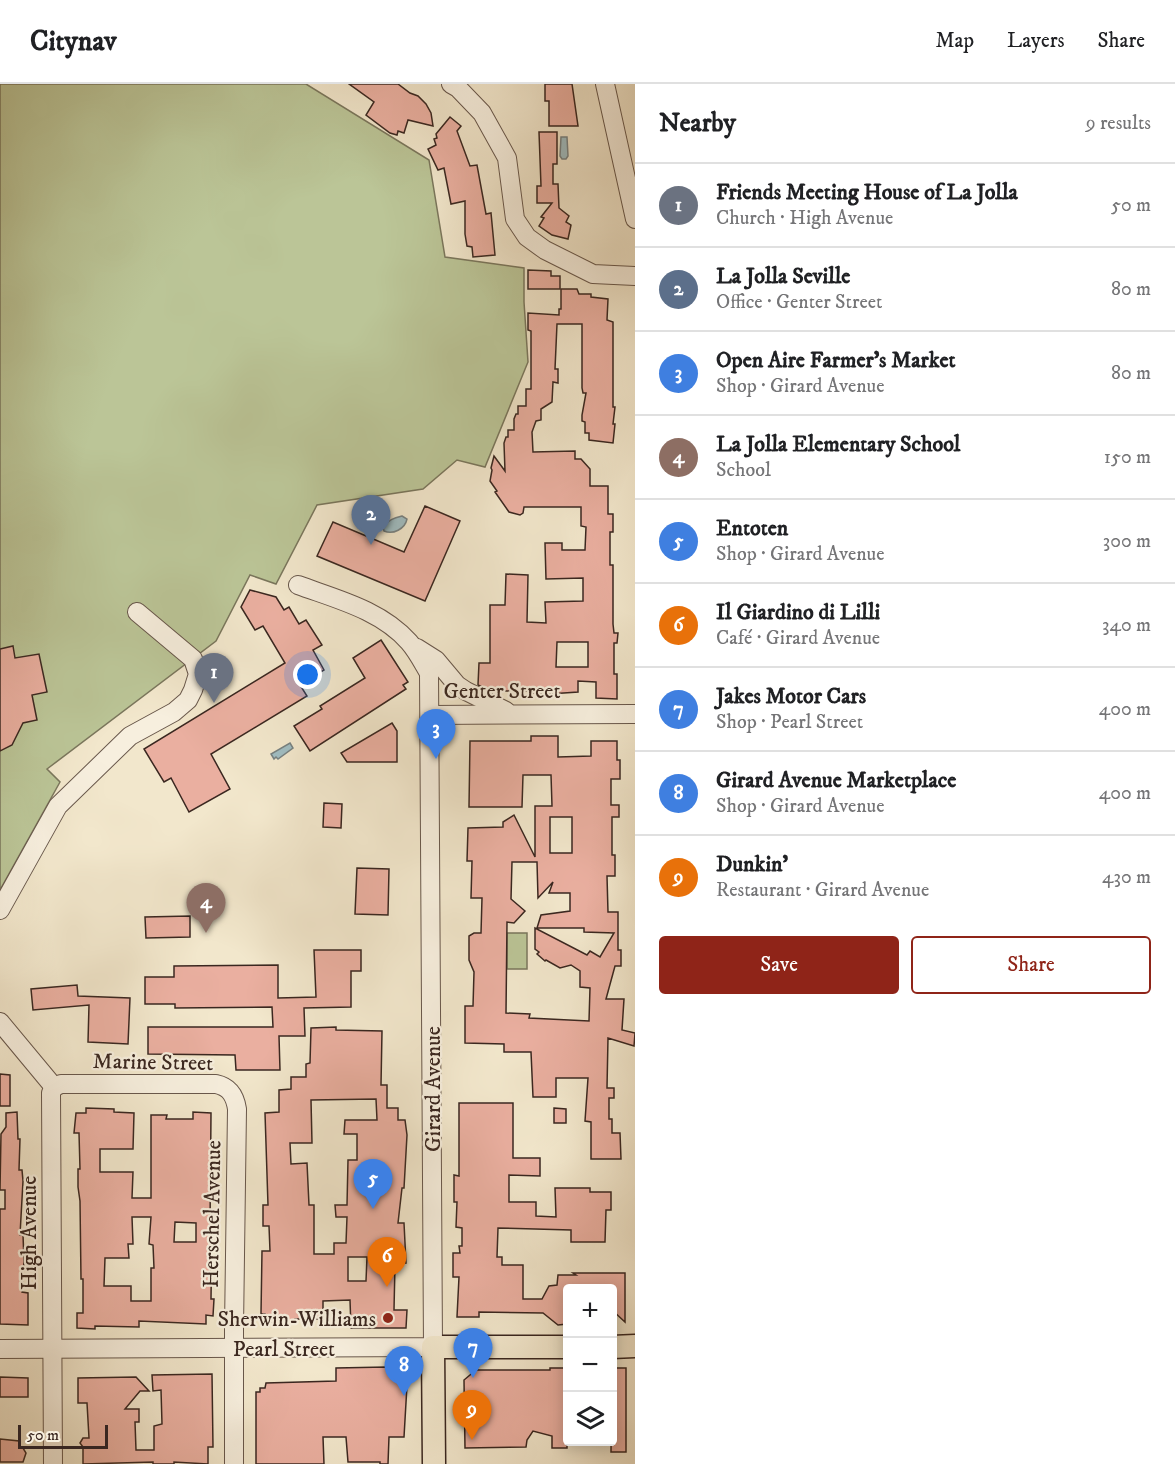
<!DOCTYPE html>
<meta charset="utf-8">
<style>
:root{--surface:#fff;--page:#f2f2f2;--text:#202124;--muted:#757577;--line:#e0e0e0;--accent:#8f2418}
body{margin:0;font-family:"IM FELL DW Pica",serif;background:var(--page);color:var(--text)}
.controls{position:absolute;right:18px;bottom:18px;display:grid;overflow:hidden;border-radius:6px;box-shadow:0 3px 15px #0003}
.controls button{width:54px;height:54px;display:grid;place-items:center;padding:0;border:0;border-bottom:2px solid var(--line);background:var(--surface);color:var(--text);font:30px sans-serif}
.scale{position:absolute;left:18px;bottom:15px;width:90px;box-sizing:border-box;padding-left:6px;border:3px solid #3a2720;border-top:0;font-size:16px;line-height:21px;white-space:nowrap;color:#3a2720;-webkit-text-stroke:4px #f7efde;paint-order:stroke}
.you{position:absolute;left:308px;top:591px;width:21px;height:21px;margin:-15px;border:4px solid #fff;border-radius:50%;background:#1a73e8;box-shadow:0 0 0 9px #1a73e833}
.badge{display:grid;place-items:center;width:39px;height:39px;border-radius:50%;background:var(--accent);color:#fff;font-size:20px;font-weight:700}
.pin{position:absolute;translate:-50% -50px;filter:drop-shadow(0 2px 3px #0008)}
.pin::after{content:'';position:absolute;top:32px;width:21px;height:18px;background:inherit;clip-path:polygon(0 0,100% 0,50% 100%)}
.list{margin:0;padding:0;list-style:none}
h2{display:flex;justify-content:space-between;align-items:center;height:78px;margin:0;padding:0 24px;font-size:26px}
h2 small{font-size:20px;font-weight:400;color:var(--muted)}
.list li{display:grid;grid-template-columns:39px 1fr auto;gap:18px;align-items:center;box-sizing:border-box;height:84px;padding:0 24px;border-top:2px solid var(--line)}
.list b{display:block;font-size:22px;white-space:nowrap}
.list p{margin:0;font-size:20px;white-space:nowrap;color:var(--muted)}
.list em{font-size:20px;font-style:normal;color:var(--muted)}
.actions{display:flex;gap:12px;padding:18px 24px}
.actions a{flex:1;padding:14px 0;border:2px solid var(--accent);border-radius:6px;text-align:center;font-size:21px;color:var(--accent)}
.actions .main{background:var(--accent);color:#fff}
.icon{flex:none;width:33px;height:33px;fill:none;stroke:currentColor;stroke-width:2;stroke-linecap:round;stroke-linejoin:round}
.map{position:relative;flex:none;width:635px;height:1380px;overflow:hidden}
header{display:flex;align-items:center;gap:36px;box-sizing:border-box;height:84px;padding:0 30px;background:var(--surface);border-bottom:2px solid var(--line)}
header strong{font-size:28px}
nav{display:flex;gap:33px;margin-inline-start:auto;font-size:21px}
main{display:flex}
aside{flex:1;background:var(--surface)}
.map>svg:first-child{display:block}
</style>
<header>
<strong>Citynav</strong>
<nav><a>Map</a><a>Layers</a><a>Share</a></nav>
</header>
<main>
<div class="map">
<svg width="635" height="1380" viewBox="0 0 635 1380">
<rect width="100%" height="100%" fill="#f2e7cc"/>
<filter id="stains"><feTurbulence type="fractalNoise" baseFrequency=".00333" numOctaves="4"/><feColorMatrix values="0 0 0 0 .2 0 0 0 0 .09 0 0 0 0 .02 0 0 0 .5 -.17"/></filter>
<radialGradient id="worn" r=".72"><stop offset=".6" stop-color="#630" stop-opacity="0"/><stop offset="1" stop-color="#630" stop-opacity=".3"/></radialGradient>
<!-- green -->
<g fill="#bbc597" stroke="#7a765c" stroke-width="1.5">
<path d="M0,0H306L429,76L445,173L524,184V218L528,278L485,383L457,376L423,405L317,421L276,500L250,491L216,557L47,685L60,698L0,806Z"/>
<rect x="507" y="849" width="20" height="36"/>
</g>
<!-- water -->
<g fill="#a0bdc2" stroke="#778181" stroke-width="1.5">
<path d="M561,53H567L568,72L566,75H562L560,72Z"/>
<path d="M402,432L407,435C405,445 393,451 384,447L383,443C388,436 394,434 402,432Z"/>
<path d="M290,659L293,664L278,675L276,673L274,675L271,670Z"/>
</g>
<!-- building -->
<g fill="#eaafa0" stroke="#3a2720" stroke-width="1.5" fill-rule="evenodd">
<path d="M349,0H398L410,9L418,12L426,20L431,29L433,42L408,36L404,49L398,47L397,51L390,49L366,31L374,18Z"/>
<path d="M545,0H572L578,42H549V17H545Z"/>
<path d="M450,33L461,42L457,47L470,82L477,81L486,130L491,129L495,171L473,173L472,163L467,162L465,150V117L451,120L444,84L438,86L428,65L436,61L434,55L437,54L436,50Z"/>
<path d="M539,48H557V80H553V100H558L559,124L569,132L566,138L571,141L568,155L552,151L539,142L544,134L541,133L552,119H537V102H541Z"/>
<path d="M528,186L551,187V192H560V205H528Z"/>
<path d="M561,205H577L579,210H591V213L608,215L607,236L613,238V323H615L613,340H615L613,359L589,356V349H585V338L582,337V331L586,309H583L582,304V240H557L555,285H558V299L553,298L552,318L541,325V336L536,337L532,348L533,368L575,367V375H581L590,385V402H608V430H613V448H610V481H613V540L614,549H618L617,559H614V590H617V615L596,614V598L578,597V608L549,610L530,609V607H491L478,601L479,579H490V521H505L506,490L528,491L527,538L546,539L545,518L583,517V494L546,495L545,459H562V466H585L586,443L581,442V423H524L523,429L520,431L509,428L495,408L497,407L490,397L492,386L491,384L494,372L505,387L504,359L506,353H508V346H514V335L516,330H518V322H526V305H531V247L528,246V229L559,231V225H561ZM557,558H588V583H556Z"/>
<path d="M425,422L460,437L425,517L317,472L333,438L404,468Z"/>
<path d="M250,506L276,513L284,526L289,523L299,540L306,536L322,561L313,566L324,586L300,601L307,612L211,670L230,705L189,728L171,694L164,698L144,665L285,579L263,542L255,546L241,523Z"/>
<path d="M381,556L408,598L403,601L406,605L310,667L294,642L322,625L320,622L365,594L353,574Z"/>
<path d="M13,562L15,574L39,570L47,608L32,611L37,636L23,639L12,661L0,667V565Z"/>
<path d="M392,639L397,647V678H347L341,669Z"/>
<path d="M531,652H558V673L591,672V657H617V676H620V695H611V721H619V733H612V771H615V792H607L608,828H618V866H621V882H615L606,915H624L622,946L635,949L634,962L608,954L607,1004H614V1014H609V1035H612V1049H620L621,1075H591V1038L585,1037L588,994H556V1013H533L531,968H504V960L465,959V922H473L474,888L469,876V852L474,849H481L482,814H471L472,777H467L468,744L503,743V738L514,731L535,773V722H552L551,691H523L522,723H469L470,657H531ZM550,733H572V769H550ZM512,778H537L538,814L553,798L549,809H570V827L541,831L537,844H584V848L614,849L600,873L590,867L587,871L535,844V865L539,868L537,870L545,877L546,876L560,884L571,881L580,887V903L590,904L589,937L529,934L530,930L506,929L507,838L514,839L525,827L511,815Z"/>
<path d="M324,719L342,720L341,744L323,743Z"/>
<path d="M357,784L389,785L388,831L355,830Z"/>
<path d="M190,832V853L146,854L145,833Z"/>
<path d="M314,866H361V887H351V923L304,924L305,952H279L280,986H236L235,971L148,970V943H273L272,923L175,924V920H145V893H174V882L278,881V914L316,913Z"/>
<path d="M77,901L78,912L130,914L128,960L88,958L89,921L33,926L31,905Z"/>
<path d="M336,943V946L382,947L381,1001H387V1024H398V1036H405L407,1051L404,1104H402L398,1139H404L406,1179L395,1180L394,1226H407L406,1244H351L350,1216L323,1217V1235H295V1238H265V1230H261L262,1167H270L269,1142H263V1121H268L265,1029L279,1028V1006L291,1005V993H306V980L310,979L311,944ZM376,1015L377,1036H345L344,1050H357V1076H348L347,1121H335L336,1133H347L346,1159H334V1170H314V1121H309L307,1079L291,1080L290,1059H312L311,1016ZM348,1173H367L366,1197H348Z"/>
<path d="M0,990L10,991V1022H0Z"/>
<path d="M459,1019H513V1074H540V1092L509,1091V1118H536V1132L556,1133L555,1104H590V1108H611V1126H606L605,1158H571V1146L498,1144L497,1173H502V1181H523V1215H542L549,1202L557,1201L558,1191H576L573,1189H625V1238L612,1226V1204H567V1240L558,1241L543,1229L479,1228V1233H457L459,1193H453V1169H460L459,1162H462V1144L456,1143L457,1118H454V1091L459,1092Z"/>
<path d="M86,1024L114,1025V1028L134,1029L133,1065H100V1088H133L132,1114H151V1031H167L166,1035H193V1028L211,1029L210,1143H212L211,1215H214L213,1232L206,1231V1240L139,1237V1243L95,1242V1245L77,1244V1229H83V1195H81L80,1117L78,1103V1085H80L79,1049H74L76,1029H86ZM132,1133H151L149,1160L153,1161L154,1184H151V1217H131V1202H104L105,1174H129L128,1160H133ZM175,1138L196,1139V1158H174Z"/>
<path d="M554,1024L566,1025V1039H554Z"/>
<path d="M17,1028L18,1055H20L19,1086H22L23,1097L20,1151H23L24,1177L22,1208L28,1209V1241L0,1240V1125H5V1106H0L1,1050L6,1043V1029Z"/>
<path d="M386,1283V1285L408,1284L404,1353H389L388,1380H380V1378H348L346,1353H323L324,1380H256V1308H260V1304H265L266,1299L336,1297V1284Z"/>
<path d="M550,1284H567V1312H565V1331H567V1364H552V1352L533,1347L527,1356L526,1363L465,1364L464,1296L476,1286H550Z"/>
<path d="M612,1284H626V1368H611Z"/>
<path d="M212,1290L213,1363H208V1380L174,1378V1380H153V1378L83,1380V1363L80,1359L83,1354H89L87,1319H78V1294L136,1293L149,1307H140L125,1325H139V1338H135L136,1366H154V1342L162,1340L161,1306L153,1307L152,1291Z"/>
<path d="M0,1293L28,1294V1313H0Z"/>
<path d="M0,1355L19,1357V1364H23L26,1369L23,1378H0Z"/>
</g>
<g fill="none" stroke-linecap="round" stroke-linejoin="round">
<defs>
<g id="minor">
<path d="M451,0L458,4L482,29L507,74L515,135L527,153L545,166L593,190L635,192"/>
<path d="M605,0L635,135"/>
<path d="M417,564L436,576L457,601L466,607L506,627"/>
<path d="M431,631L635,630"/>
<path d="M0,826L58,722L130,652L174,628L188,616L193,606L198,590L193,575L137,528"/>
<path d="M0,938L54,1003"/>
<path d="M54,1003L61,1000H216C230,1003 235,1012 237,1025L234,1244V1380"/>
<path d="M0,1265L433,1263L429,589C423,579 417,567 409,558C381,526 336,515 298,501"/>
<path d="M53,1380L51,1009L54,1003"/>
</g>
<g id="major">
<path d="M612,1263L635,1262"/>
<path d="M434,1380L433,1263H568"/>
</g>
</defs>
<!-- minor casing -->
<use href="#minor" stroke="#68574b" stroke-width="20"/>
<!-- major casing -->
<use href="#major" stroke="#3a2720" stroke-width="25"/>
<!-- minor -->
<use href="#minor" stroke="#f7efde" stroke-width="18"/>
<!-- major -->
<use href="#major" stroke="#f2e7cc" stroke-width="22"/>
</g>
<!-- markers -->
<circle fill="#8f2418" stroke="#f7efde" stroke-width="2" cx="388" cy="1234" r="6"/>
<g text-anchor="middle" stroke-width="4.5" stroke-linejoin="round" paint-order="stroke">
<!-- street labels -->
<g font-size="22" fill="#3a2720" stroke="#f7efde">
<text x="502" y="614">Genter Street</text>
<text transform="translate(153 977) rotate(1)" y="8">Marine Street</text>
<text transform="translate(432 1005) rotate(-90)" y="8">Girard Avenue</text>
<text transform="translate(211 1130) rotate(-89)" y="8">Herschel Avenue</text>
<text transform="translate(28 1149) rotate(-90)" y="8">High Avenue</text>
<text x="284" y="1272">Pearl Street</text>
</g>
<!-- poi labels -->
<g font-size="22" fill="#3a2720" stroke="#f7efde" text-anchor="end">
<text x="376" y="1242">Sherwin-Williams</text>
</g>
</g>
<rect width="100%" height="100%" filter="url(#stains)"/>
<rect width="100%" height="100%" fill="url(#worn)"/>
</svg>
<div class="controls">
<button>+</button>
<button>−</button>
<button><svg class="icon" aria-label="layers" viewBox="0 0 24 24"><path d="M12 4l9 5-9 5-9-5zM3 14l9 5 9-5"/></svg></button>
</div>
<div class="scale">50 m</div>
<div class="you"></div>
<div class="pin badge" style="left:214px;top:619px;background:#6b7280">1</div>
<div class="pin badge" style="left:371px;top:461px;background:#5c6f8a">2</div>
<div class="pin badge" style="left:436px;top:675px;background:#3f7fe0">3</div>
<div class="pin badge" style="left:206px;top:849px;background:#8d6e63">4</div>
<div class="pin badge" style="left:373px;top:1125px;background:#3f7fe0">5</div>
<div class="pin badge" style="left:387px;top:1203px;background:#e8710a">6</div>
<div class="pin badge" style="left:473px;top:1294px;background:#3f7fe0">7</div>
<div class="pin badge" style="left:404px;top:1312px;background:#3f7fe0">8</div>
<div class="pin badge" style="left:472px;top:1356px;background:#e8710a">9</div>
</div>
<aside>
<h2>Nearby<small>9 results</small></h2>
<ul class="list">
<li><span class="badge" style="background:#6b7280">1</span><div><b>Friends Meeting House of La Jolla</b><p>Church · High Avenue</p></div><em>50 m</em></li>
<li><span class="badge" style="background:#5c6f8a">2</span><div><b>La Jolla Seville</b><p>Office · Genter Street</p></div><em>80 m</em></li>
<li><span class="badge" style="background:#3f7fe0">3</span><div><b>Open Aire Farmer’s Market</b><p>Shop · Girard Avenue</p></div><em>80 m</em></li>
<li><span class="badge" style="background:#8d6e63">4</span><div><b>La Jolla Elementary School</b><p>School</p></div><em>150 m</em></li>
<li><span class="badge" style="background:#3f7fe0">5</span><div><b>Entoten</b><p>Shop · Girard Avenue</p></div><em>300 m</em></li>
<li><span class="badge" style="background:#e8710a">6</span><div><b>Il Giardino di Lilli</b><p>Café · Girard Avenue</p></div><em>340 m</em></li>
<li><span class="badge" style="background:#3f7fe0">7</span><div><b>Jakes Motor Cars</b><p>Shop · Pearl Street</p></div><em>400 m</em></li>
<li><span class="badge" style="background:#3f7fe0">8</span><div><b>Girard Avenue Marketplace</b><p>Shop · Girard Avenue</p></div><em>400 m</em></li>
<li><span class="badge" style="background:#e8710a">9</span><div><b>Dunkin'</b><p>Restaurant · Girard Avenue</p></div><em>430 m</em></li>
</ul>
<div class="actions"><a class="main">Save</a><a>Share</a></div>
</aside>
</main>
